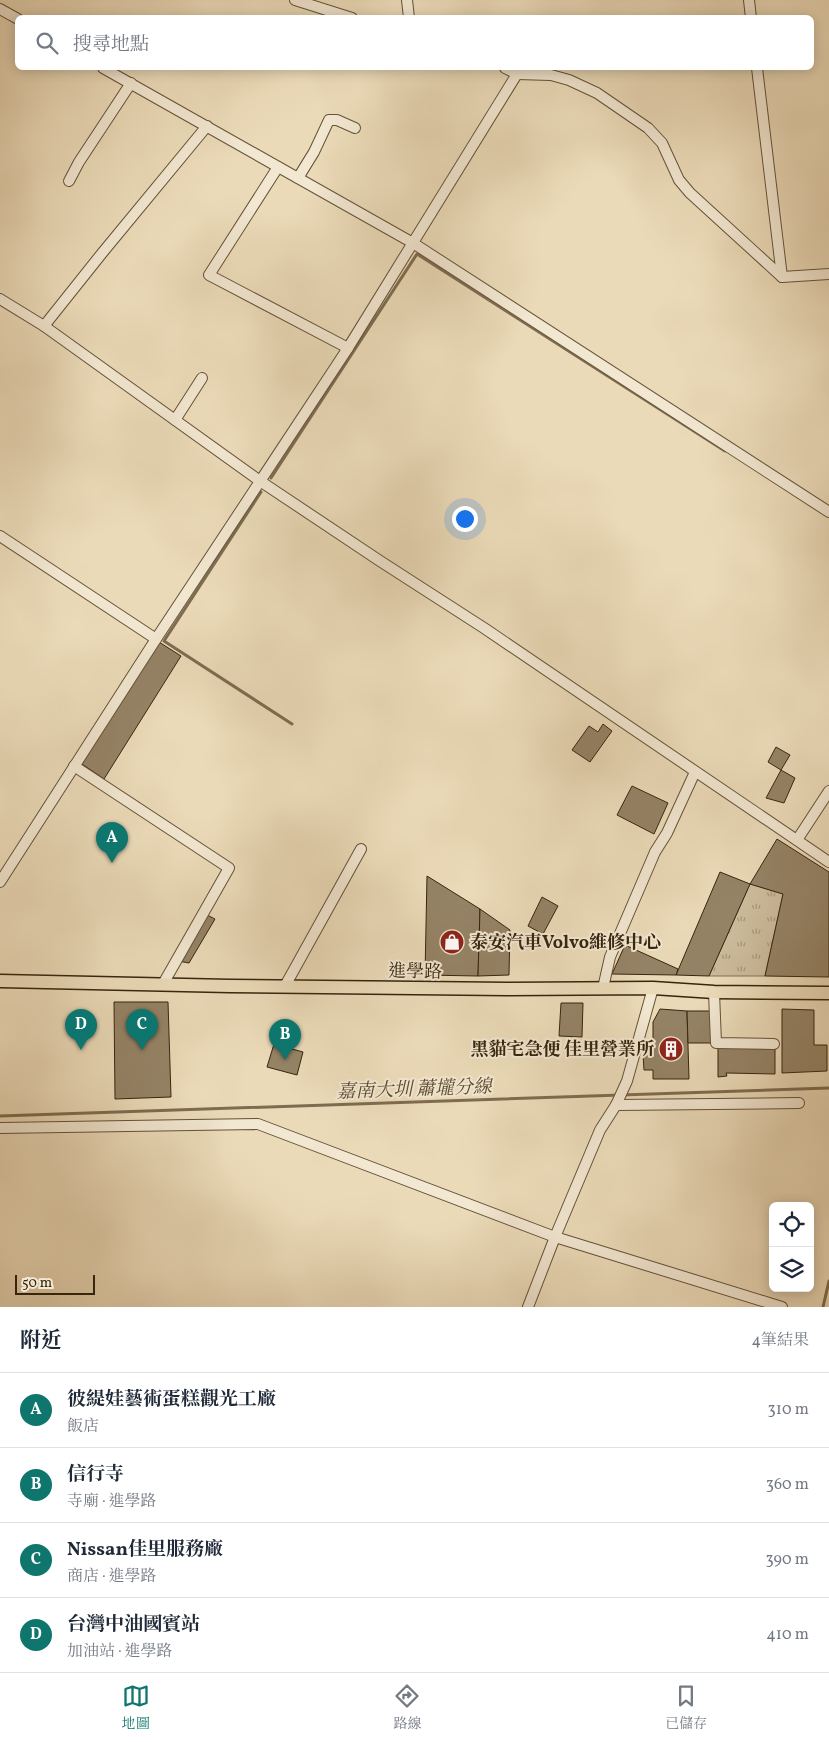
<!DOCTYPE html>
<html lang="zh-TW">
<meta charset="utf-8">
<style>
:root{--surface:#fff;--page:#f2f2f3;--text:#1f2937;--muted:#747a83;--line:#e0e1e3;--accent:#0f766e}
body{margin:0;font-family:Vollkorn,"Noto Serif TC",serif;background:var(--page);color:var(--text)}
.controls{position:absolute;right:15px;bottom:15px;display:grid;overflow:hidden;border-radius:8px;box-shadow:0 2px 12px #0003}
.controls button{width:45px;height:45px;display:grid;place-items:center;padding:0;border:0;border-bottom:1px solid var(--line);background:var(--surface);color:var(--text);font:25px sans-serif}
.scale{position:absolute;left:15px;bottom:12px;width:80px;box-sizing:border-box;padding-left:5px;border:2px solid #37250e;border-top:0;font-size:14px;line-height:18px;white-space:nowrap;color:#37250e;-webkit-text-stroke:4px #f2e7d1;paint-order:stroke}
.you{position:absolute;left:464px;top:518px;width:18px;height:18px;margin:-12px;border:4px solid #fff;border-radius:50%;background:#1a73e8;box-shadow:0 0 0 8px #1a73e833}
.badge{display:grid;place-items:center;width:32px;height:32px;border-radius:50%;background:var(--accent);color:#fff;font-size:16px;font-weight:700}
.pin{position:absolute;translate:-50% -41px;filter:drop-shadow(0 1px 2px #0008)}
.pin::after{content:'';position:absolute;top:26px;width:18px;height:15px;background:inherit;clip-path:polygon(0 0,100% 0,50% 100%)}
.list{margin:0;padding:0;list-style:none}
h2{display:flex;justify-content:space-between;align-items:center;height:65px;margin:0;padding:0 20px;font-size:21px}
h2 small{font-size:16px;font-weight:400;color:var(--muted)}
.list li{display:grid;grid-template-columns:32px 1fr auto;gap:15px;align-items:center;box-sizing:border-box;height:75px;padding:0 20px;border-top:1px solid var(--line)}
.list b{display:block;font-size:19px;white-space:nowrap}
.list p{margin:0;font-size:16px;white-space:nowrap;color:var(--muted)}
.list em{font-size:16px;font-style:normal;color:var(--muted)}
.icon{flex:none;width:28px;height:28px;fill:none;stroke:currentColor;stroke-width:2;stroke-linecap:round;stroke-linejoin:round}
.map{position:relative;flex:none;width:829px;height:1307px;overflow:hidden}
.search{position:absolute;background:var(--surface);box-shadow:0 2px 12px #0003;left:15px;right:15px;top:15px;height:55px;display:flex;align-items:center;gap:12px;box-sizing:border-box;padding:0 18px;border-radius:8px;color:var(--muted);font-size:19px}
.sheet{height:365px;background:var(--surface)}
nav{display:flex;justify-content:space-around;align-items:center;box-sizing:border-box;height:70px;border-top:1px solid var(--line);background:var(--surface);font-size:14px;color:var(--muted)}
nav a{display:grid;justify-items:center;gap:2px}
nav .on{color:var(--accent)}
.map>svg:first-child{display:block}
</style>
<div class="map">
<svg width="829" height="1307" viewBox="0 0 829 1307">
<defs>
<pattern id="grass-tufts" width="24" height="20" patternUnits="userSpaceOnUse" patternTransform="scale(1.25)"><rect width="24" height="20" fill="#ccbb9b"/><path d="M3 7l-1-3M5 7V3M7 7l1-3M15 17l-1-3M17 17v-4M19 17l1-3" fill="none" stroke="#a6987d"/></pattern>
</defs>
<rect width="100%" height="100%" fill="#ebdab8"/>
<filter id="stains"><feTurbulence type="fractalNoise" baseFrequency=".004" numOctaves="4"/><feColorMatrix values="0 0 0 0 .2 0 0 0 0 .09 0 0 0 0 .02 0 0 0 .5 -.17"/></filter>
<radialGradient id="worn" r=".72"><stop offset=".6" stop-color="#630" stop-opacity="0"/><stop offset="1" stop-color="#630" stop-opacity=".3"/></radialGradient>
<!-- grass -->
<path fill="url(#grass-tufts)" stroke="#827054" d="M750,884L783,894L765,976H709Z"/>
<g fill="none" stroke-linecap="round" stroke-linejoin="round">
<!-- stream -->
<g stroke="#7e6c51" stroke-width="3">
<path d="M271,478L417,254L725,451"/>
<path d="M261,492L164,641L292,724"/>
<path d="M0,1116L829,1088"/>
<path d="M823,1307L829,1281"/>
</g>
</g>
<!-- building -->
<g fill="#958366" stroke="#37250e">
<path d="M159,642L181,656L104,779L82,764Z"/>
<path d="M603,724L612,731L590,762L572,750L589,726L598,732Z"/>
<path d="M776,747L790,755L781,770L768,762Z"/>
<path d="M781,770L795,778L784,803L766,798Z"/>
<path d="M632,786L668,803L654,834L617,815Z"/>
<path d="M777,839L829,872V977L765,976L783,894L750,884Z"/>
<path d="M720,872L750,884L709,976L676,975Z"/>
<path d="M427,876L480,909L478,976L425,975Z"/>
<path d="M542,897L558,906L543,934L528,926Z"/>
<path d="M480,909L510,930L509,975L478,976Z"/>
<path d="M207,915L215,919L189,963L178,961Z"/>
<path d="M625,945L678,969L676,975L612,974Z"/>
<path d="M114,1002H168L171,1097L115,1099Z"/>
<path d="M561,1003H583L582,1037L559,1036Z"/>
<path d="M660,1009L687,1011L689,1079H653V1070H644L643,1054H653V1022Z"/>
<path d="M782,1009L814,1010V1045H827V1071L782,1073Z"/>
<path d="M687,1011H712V1043H688Z"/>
<path d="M274,1044L303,1052L297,1075L267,1067Z"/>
<path d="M775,1046V1074L726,1073L727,1076L718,1077V1047Z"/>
</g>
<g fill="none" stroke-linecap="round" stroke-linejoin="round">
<defs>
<g id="minor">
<path d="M295,0L352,18"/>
<path d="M407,0L409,18"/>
<path d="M749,0L751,18"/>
<path d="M0,9L18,19"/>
<path d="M103,68L413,243L829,512"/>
<path d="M505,68L517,74L551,75L569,80L597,93L648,128L662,143L679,180L690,193L782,277L829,274"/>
<path d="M757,68L782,277"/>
<path d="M278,167L209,275L348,348"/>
<path d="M298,178L314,152L329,120H337L355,128"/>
<path d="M69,181L79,162L131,83"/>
<path d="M0,299L44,326L260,481L380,561L484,628L829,862"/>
<path d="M44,326L103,252L207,126"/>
<path d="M175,420L202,378"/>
<path d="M0,536L156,639"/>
<path d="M74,766L229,868L163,984"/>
<path d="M797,840L829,791"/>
<path d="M0,882L156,639L348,348L517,74"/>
<path d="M285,986L361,849"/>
<path d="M603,988L610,957L655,852L667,833L695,772"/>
<path d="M714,992L716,1043L774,1044"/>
<path d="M616,1105L627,1081L653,988"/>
<path d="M0,1128L258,1124L555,1237L782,1307"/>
<path d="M528,1307L555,1237L600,1130L616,1105L799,1103"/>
</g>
<path id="major" d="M0,981L230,986L508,989L653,988L714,992L829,993"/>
</defs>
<!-- minor casing -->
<use href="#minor" stroke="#645238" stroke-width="12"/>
<!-- major casing -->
<use href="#major" stroke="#37250e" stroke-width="15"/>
<!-- minor -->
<use href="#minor" stroke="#f2e7d1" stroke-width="10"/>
<!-- major -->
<use href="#major" stroke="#ebdab8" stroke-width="12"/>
</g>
<!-- icons -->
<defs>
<symbol id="shop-disc" viewBox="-11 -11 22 22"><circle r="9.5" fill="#8f2418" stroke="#f2e7d1"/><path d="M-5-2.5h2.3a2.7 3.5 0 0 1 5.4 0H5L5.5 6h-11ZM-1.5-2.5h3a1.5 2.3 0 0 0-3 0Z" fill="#fff"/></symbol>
<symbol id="building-disc" viewBox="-11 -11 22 22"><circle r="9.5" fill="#8f2418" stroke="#f2e7d1"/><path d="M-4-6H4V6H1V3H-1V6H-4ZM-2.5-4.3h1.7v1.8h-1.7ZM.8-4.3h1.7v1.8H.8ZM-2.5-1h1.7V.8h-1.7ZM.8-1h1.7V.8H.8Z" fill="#fff"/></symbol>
</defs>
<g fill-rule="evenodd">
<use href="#shop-disc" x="438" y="928" width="28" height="28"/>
<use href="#building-disc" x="657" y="1035" width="28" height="28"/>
</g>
<g text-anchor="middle" stroke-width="4" stroke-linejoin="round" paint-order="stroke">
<!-- poi labels -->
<g font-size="18" font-weight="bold" fill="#37250e" stroke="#f2e7d1" text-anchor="start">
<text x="470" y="948">泰安汽車Volvo維修中心</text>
<text x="654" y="1055" text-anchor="end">黑貓宅急便 佳里營業所</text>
</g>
<!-- street labels -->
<g font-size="18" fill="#37250e" stroke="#f2e7d1">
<text transform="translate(415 971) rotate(1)" y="6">進學路</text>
</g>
<!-- water labels -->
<g font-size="19" font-style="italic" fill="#5b4930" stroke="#f2e7d1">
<text transform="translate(414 1088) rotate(-2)" y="7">嘉南大圳 蕭壠分線</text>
</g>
</g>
<rect width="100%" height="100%" filter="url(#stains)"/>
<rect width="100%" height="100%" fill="url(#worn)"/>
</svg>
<div class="controls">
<button><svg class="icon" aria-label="locate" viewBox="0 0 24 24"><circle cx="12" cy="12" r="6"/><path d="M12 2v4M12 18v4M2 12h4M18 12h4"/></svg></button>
<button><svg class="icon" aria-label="layers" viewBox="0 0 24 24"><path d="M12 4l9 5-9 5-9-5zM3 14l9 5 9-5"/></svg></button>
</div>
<div class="scale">50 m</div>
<div class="you"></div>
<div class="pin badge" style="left:112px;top:863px">A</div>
<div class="pin badge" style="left:285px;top:1060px">B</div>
<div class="pin badge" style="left:142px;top:1050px">C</div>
<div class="pin badge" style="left:81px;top:1050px">D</div>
<div class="search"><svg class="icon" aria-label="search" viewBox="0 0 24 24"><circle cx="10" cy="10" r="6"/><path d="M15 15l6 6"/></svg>搜尋地點</div>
</div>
<section class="sheet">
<h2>附近<small>4筆結果</small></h2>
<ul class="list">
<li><span class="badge">A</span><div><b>彼緹娃藝術蛋糕觀光工廠</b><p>飯店</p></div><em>310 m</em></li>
<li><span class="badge">B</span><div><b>信行寺</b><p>寺廟 · 進學路</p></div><em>360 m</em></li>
<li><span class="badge">C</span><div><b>Nissan佳里服務廠</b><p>商店 · 進學路</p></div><em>390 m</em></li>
<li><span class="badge">D</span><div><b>台灣中油國賓站</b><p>加油站 · 進學路</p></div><em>410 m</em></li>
</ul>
</section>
<nav>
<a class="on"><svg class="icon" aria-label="map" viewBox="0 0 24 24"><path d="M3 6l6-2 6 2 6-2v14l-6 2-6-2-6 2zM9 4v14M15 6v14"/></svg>地圖</a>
<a><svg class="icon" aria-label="directions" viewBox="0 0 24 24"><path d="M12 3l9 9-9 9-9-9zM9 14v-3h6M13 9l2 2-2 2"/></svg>路線</a>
<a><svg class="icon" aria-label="saved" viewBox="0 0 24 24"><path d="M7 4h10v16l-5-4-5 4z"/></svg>已儲存</a>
</nav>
